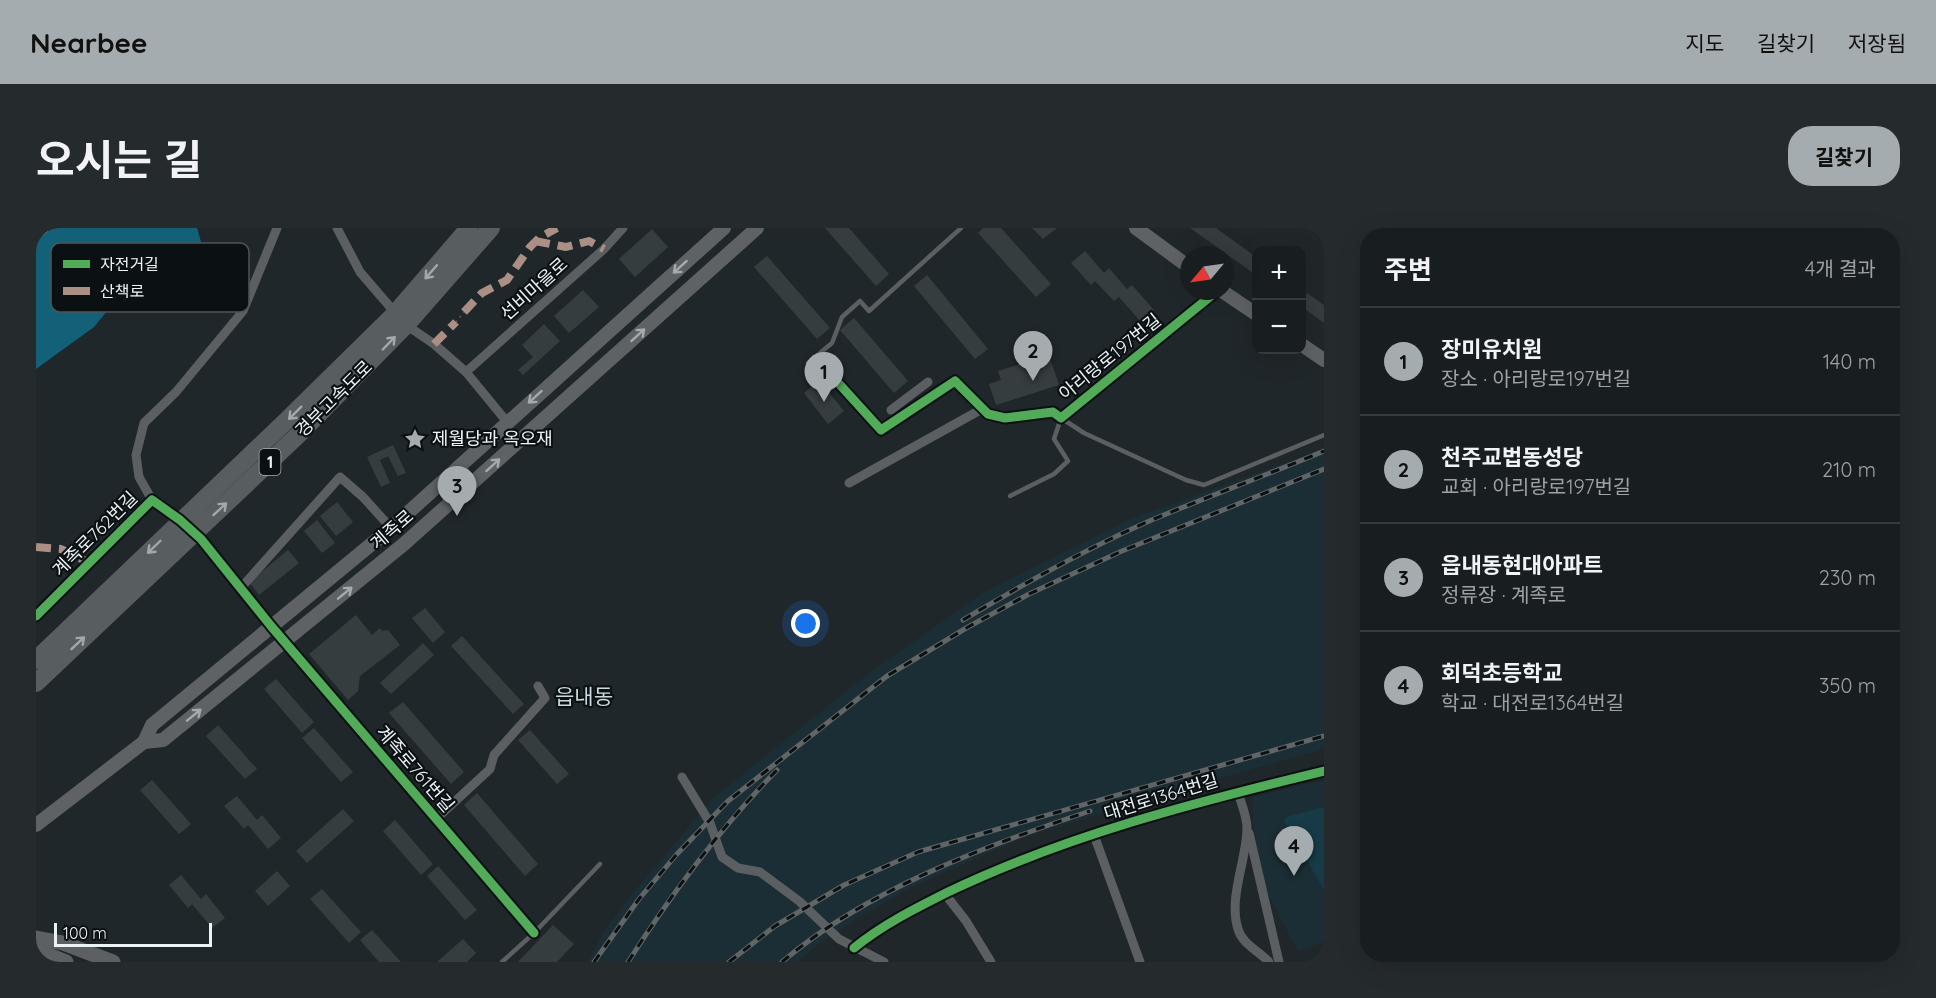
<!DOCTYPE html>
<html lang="ko">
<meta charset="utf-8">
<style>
:root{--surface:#181d20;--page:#252a2d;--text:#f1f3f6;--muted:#9fa2a5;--line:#363b3e;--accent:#a4acaf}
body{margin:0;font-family:Quicksand,"Noto Sans KR",sans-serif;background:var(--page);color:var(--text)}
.controls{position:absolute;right:18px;top:18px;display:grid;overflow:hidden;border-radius:12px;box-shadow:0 6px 24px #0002}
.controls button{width:54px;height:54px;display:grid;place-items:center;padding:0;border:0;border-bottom:2px solid var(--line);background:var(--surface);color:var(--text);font:30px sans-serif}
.compass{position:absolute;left:1144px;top:18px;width:54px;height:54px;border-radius:50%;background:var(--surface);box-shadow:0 6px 24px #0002;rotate:241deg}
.scale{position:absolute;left:18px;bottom:15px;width:158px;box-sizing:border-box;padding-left:6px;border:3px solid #ebf3f6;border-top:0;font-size:16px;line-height:21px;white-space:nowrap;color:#ebf3f6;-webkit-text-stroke:4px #0b1113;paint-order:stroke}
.you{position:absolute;left:770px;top:396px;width:21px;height:21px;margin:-15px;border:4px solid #fff;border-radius:50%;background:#1a73e8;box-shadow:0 0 0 9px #1a73e833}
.badge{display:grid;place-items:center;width:39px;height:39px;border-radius:50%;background:var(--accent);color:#111;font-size:20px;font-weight:700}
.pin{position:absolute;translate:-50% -50px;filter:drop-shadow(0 2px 3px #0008)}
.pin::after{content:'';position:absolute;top:32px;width:21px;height:18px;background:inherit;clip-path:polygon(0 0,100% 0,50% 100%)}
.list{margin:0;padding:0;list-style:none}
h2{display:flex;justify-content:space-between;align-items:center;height:78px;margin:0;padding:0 24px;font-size:26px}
h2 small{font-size:20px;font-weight:400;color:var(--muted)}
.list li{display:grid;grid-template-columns:39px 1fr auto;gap:18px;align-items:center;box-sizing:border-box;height:108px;padding:0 24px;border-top:2px solid var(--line)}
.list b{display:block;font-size:22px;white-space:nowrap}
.list p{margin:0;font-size:20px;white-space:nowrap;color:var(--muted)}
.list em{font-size:20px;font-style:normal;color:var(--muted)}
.map{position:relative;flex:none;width:1288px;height:734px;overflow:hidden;border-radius:24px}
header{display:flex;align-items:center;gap:36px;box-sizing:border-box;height:84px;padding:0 30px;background:var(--accent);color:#111}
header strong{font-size:28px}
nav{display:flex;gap:33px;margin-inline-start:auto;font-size:21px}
.intro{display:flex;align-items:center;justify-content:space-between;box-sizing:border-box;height:144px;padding:0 36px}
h1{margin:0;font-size:42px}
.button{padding:15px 27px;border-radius:24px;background:var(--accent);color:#111;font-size:21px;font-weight:700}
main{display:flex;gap:36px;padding:0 36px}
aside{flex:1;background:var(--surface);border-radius:24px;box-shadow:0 6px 24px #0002}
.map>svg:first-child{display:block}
</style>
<header>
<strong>Nearbee</strong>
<nav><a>지도</a><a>길찾기</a><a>저장됨</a></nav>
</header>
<div class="intro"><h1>오시는 길</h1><a class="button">길찾기</a></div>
<main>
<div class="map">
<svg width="1288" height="734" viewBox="0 0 1288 734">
<rect width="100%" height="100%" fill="#20272a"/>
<!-- built -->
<g fill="#1c2e35">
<path d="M1288,221V521L1156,558L991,608L882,656L820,691L780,718L762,734H551L572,698L592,671L677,570L828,449L948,364L1092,292Z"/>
<path d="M1288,552V714L1262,723L1229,661L1218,605L1216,569Z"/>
</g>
<!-- green -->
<path fill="#163b47" d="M1288,579V662L1248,594L1250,589Z"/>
<!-- forest -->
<path fill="#136178" d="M0,0H161L170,31L145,63L100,48L58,99L0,141Z"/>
<!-- building -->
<g fill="#363d3f">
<path d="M789,0H813L853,46L840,58Z"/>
<path d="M947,0H965L1015,56L1000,69L942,5Z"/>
<path d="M996,0H1021L1007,11Z"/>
<path d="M1154,0H1180L1220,29V47Z"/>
<path d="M616,1L632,19L599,49L583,31Z"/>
<path d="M1049,23L1068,45L1073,40L1091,61L1096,57L1118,82L1105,94L1083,69L1078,73L1059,53L1055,57L1035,35Z"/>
<path d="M731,28L794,100L781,111L718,39Z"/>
<path d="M891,47L952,121L939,131L878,58Z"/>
<path d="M547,62L563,79L533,105L518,88Z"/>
<path d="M1271,65L1288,77V95L1266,79V73Z"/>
<path d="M818,90L872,153L858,165L804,102Z"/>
<path d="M508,96L524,113L487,147L482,142L497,129L486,117Z"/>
<path d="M1013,127L1023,157L960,177L953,156L965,152L962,143Z"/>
<path d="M783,152L808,183L792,196L768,165Z"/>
<path d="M357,217L370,245L362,248L352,228L344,232L354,255L345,259L331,229Z"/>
<path d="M301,274L317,294L300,308L284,288Z"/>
<path d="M281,292L299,315L286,325L268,303Z"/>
<path d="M252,322L263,335L223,367L213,354Z"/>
<path d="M389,380L409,404L397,415L376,390Z"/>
<path d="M320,387L336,407L344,400L346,403L352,402L364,417L324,448L322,463L312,472L273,426Z"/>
<path d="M426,408L488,476L477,486L415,418Z"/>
<path d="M387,415L398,427L355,466L344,455Z"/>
<path d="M240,451L278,494L266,505L228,461Z"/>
<path d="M367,474L428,544L415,556L353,485Z"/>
<path d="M182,497L221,541L209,551L170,508Z"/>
<path d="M278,500L317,544L305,554L266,510Z"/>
<path d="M494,502L533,546L521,556L482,512Z"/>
<path d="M116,552L155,596L143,606L104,562Z"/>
<path d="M441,565L502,636L489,648L428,577Z"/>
<path d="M201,568L221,592L226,587L245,610L232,621L212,597L208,601L188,578Z"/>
<path d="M307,581L318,593L271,635L260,623Z"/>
<path d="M359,592L397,636L385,647L347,603Z"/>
<path d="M402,638L441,682L429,692L391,648Z"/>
<path d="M241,643L254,658L232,678L219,663Z"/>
<path d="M145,647L165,671L170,666L189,690L176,700L156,676L152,680L133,657Z"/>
<path d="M286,661L325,704L313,715L274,671Z"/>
<path d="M517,697L538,716L521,734H482Z"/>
<path d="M336,702L365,734H343L324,712Z"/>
<path d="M427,711L440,725L431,734H401Z"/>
</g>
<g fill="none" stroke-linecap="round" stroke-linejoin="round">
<!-- path -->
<path stroke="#5c5e61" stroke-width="2" stroke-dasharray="1.5 4.5" stroke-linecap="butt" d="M420,94L428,84"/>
<!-- lane -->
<g stroke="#5c5f61" stroke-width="4.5">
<path d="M772,135L796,115L806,89L824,73L833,83L925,0"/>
<path d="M974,268L1018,246L1032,233L1018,211L1025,190L1048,205L1150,252L1168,257L1288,207"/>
<path d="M466,734L498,705L564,636"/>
</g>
<!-- street -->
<g stroke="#5c5f61" stroke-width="9">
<path d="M301,0L324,44L355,80"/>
<path d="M376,101L398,116L430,144L471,194"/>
<path d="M786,137L845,202L919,153L952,186L969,190L1017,184L1025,190L1181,63"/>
<path d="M430,144L568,21L587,0"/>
<path d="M855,182L892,154"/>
<path d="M813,255L946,181"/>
<path d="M116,272L103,249L100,227L108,195L140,164L207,83L241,0"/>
<path d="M165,311L235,398L498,705"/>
<path d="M204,361L304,249L327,269L355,300"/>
<path d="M0,388L116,272L144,292"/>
<path d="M646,549L674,595L686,629L702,640L724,644L763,673L803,711L848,734"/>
<path d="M1202,564C1205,575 1211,588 1211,600C1211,631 1192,670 1202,701C1206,716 1223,723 1233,734"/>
<path d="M400,591L454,541L458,527L509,470L502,458"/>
<path d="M1213,605L1243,734"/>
<path d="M1058,607L1104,734"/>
<path d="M909,666L930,693L955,734"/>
<path d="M818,720C846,697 880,680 912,664C1031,607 1160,574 1288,543"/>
</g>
<!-- secondary -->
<g stroke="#5e6264" stroke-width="14">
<path d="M1100,0L1153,39"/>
<path d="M1186,63L1220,86"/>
<path d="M1266,117L1288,132"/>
<path d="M108,514L127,512L368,316L721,0"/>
<path d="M0,597L108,514L116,497L355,300L688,0"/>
</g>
<!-- primary -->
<g stroke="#5c6063" stroke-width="15">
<path d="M0,710L27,715L77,734"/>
<path d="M0,722L30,734"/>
</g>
<!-- highway -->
<g stroke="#585e60" stroke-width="18">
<path d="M0,432L248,195L358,87L433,0"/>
<path d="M0,455L262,207L370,97L455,0"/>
</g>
<defs>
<g id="rail">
<path d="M927,392C989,355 1051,320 1118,291C1174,268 1231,247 1288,223"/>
<path d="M558,734L603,671L641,626L692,573L851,448L932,399L993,366L1086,323L1288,241"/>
<path d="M592,734C636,665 683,601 741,542"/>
<path d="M693,734L739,698L808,657L882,624L1288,508"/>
<path d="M746,734C830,662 949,618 1054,583"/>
</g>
</defs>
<!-- rail casing -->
<use href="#rail" stroke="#616566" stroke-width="5"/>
<!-- rail -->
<use href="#rail" stroke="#0b1113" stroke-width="3" stroke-dasharray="9" stroke-linecap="butt"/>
<!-- quiet -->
<g stroke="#ac8f84" stroke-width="8" stroke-dasharray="15 8" stroke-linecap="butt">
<path d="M0,7L10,0"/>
<path d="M499,13L530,19L553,13L568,21"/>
<path d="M428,84L446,65L471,52L494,19L503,10L521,0"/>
<path d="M398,116L420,94"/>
<path d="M0,319L25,321L54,335"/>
</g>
<defs>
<g id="cycleway">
<path d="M786,137L845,202L919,153L952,186L969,190L1017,184L1025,190L1181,63"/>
<path d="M0,388L116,272L144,292L165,311L235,398L498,705"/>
<path d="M818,720C846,697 880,680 912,664C1031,607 1160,574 1288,543"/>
</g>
</defs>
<!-- cycleway casing -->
<use href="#cycleway" stroke="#0b1113" stroke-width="13"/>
<!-- cycleway -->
<use href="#cycleway" stroke="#51ab58" stroke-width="9"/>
</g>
<!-- one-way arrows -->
<defs><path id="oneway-shaft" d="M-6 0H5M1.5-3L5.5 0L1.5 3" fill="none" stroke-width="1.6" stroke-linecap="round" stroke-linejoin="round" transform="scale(1.5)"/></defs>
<g stroke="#a4aaad">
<use href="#oneway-shaft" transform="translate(644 39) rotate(138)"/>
<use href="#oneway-shaft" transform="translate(602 107) rotate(-42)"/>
<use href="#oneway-shaft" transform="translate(499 169) rotate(138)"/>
<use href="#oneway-shaft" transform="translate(457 237) rotate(-42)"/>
<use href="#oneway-shaft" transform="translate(309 365) rotate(-39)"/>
<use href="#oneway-shaft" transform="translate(158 487) rotate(-39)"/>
</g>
<g stroke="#a2a8ab">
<use href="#oneway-shaft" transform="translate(395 44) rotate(131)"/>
<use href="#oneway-shaft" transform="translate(353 115) rotate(-46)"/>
<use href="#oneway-shaft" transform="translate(259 185) rotate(135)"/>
<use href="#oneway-shaft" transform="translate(184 281) rotate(-43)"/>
<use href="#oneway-shaft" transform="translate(118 319) rotate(136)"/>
<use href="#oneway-shaft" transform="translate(42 415) rotate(-43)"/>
</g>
<!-- icons -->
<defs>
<symbol id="sight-bare" viewBox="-9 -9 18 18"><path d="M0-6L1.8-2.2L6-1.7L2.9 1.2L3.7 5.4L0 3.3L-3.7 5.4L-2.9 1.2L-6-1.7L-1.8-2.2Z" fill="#a4acaf" stroke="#0b1113" stroke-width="2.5" paint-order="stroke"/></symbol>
</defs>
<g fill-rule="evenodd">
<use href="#sight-bare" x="364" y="196" width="30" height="30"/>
</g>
<g text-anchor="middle" stroke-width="4.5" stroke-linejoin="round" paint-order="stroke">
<!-- shield labels -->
<rect fill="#0b1113" stroke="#a8afb2" stroke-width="1.5" x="223.5" y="221" width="21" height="26" rx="4.5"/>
<g font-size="16" font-weight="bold" fill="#ebf3f6">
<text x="234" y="240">1</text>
</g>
<!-- street labels -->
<g font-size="18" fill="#ebf3f6" stroke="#0b1113">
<text transform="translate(498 61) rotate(-42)" y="6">선비마을로</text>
<text transform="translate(1074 129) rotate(-39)" y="6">아리랑로197번길</text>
<text transform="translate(298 171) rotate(-45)" y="6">경부고속도로</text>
<text transform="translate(356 302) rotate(-41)" y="6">계족로</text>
<text transform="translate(59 306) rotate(-45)" y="6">계족로762번길</text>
<text transform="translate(379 541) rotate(49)" y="6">계족로761번길</text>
<text transform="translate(1125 569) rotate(-17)" y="6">대전로1364번길</text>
</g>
<!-- poi labels -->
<g font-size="18" fill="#ebf3f6" stroke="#0b1113" text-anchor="start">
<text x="396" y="217">제월당과 옥오재</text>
</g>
<!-- quarter labels -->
<g font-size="21" fill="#cad9e0" stroke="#0b1113">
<text x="548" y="476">읍내동</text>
</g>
</g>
<!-- legend -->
<rect x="15" y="15" width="198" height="69" rx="9" fill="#0b1113" stroke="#4e5557" stroke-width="1.5"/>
<rect x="27" y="32" width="27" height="8" fill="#51ab58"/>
<rect x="27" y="59" width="27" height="8" fill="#ac8f84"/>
<g font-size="16" fill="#ebf3f6">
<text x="64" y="42">자전거길</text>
<text x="64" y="69">산책로</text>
</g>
</svg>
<div class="controls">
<button>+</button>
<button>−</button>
</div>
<svg class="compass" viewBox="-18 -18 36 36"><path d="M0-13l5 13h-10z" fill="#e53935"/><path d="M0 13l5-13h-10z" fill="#9fa2a5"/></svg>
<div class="scale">100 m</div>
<div class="you"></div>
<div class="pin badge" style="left:788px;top:174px">1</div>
<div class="pin badge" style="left:997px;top:153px">2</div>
<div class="pin badge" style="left:421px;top:288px">3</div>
<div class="pin badge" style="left:1258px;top:648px">4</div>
</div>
<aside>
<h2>주변<small>4개 결과</small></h2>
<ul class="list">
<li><span class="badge">1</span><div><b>장미유치원</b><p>장소 · 아리랑로197번길</p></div><em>140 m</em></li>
<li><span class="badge">2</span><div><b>천주교법동성당</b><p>교회 · 아리랑로197번길</p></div><em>210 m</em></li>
<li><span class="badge">3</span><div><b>읍내동현대아파트</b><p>정류장 · 계족로</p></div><em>230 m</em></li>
<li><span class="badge">4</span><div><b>회덕초등학교</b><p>학교 · 대전로1364번길</p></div><em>350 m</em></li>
</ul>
</aside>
</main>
